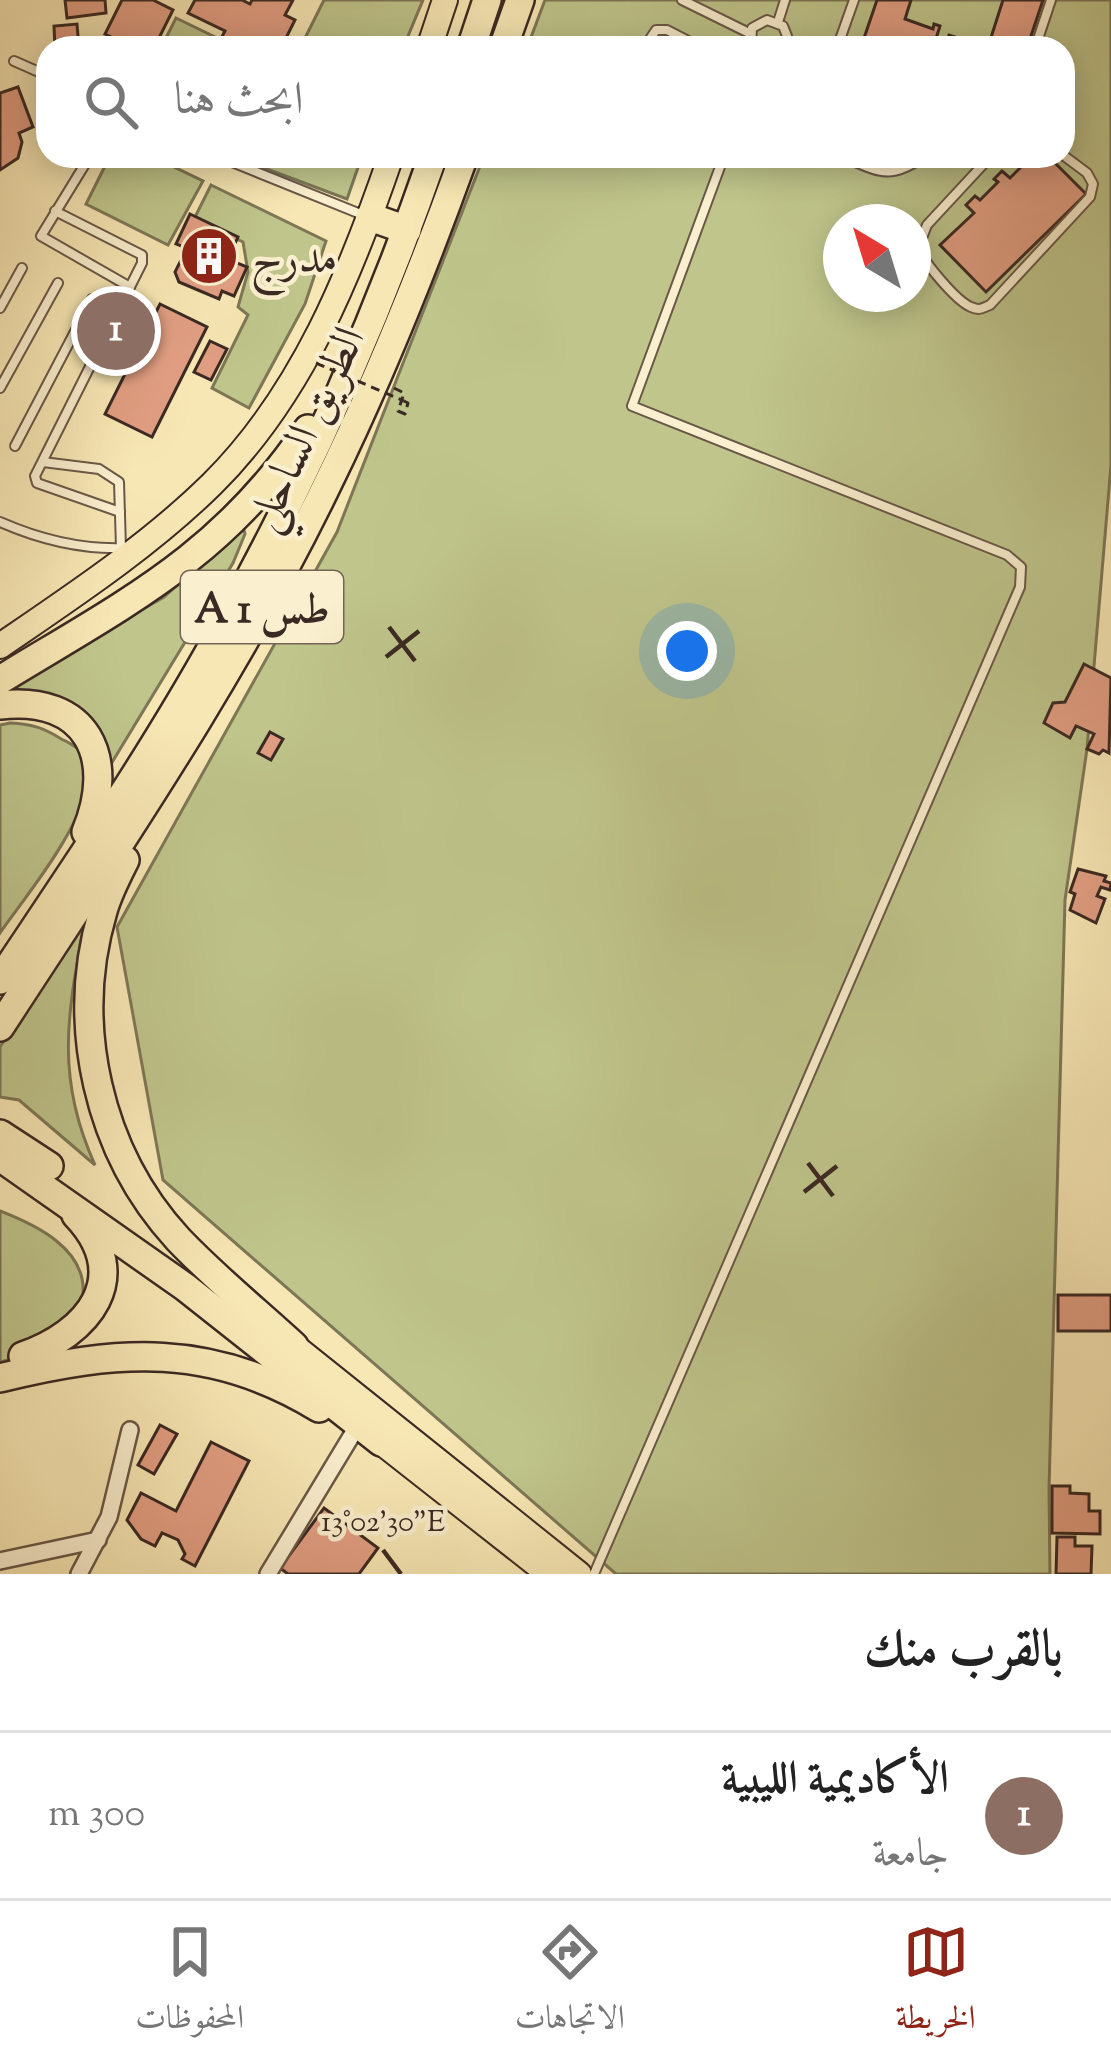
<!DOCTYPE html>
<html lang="ar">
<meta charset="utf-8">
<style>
:root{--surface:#fff;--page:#f2f2f2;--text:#222;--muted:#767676;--line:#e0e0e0;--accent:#8f2418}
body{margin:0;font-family:"Sorts Mill Goudy",Amiri,serif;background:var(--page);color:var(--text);direction:rtl}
.compass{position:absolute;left:823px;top:204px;width:108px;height:108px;border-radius:50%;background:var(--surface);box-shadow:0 6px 30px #0003;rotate:322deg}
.you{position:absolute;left:687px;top:651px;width:42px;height:42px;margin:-30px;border:9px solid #fff;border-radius:50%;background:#1a73e8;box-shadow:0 0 0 18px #1a73e833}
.badge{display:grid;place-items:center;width:78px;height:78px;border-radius:50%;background:var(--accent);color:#fff;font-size:39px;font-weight:700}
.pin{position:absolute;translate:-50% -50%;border:6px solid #fff;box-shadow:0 3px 12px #0006}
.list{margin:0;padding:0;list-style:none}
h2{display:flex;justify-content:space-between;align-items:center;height:156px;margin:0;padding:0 48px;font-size:51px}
h2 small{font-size:39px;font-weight:400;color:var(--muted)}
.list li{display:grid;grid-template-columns:78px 1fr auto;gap:36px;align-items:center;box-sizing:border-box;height:168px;padding:0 48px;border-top:3px solid var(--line)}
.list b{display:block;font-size:45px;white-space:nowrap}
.list p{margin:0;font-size:39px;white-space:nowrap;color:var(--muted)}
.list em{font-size:39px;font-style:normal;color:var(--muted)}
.icon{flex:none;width:66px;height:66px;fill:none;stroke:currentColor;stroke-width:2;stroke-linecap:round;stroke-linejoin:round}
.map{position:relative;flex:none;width:1111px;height:1574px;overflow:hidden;direction:ltr}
.search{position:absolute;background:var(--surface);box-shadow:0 6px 30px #0003;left:36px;right:36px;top:36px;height:132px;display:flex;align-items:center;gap:30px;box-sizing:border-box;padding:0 42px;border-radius:36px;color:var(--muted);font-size:45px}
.sheet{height:324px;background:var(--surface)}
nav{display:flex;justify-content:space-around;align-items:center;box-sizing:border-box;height:168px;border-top:3px solid var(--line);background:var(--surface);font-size:33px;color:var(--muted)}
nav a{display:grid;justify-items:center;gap:6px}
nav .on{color:var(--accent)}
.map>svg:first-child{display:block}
</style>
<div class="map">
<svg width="1111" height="1574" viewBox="0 0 1111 1574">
<rect width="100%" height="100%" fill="#f7e7b4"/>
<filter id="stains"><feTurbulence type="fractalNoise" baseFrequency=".00167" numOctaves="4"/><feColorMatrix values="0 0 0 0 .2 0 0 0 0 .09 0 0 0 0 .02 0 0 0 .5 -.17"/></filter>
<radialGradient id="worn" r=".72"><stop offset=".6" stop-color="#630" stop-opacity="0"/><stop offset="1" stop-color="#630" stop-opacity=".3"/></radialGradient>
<!-- green -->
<g fill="#bfc58b" stroke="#7d7757" stroke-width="3" fill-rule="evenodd">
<path d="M324,0H423L403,48H300Z"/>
<path d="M545,0H1111V465L1087,749L1065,900L1049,1489L1050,1574H616L163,1180L117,927L337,532L484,156H1063V48H527ZM841,222H913V294H841Z"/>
<path d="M176,18L217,38L212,48H161Z"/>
<path d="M110,156H151L203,181L168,245L86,204Z"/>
<path d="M245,156H362L347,199L243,160Z"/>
<path d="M211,185L326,241L305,304L249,408L212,388L248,315L238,307L248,272L243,242L194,219Z"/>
<path d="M243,526L245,534L233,563L108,769L97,734L0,691L164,597Z"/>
<path d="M10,723C33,724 44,728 63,740C65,740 79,749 80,750C116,791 24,897 0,933V725Z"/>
<path d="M87,908C70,1004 52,1071 95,1165L19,1100L0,1097V1047Z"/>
<path d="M0,1211C36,1225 87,1249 83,1295C82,1307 76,1320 73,1332L23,1356L0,1362Z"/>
</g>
<!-- building -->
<g fill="#e19e82" stroke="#3b2923" stroke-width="3">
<path d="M65,0H105L106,13L67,18Z"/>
<path d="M122,0H153L173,10L154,48H134L105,34Z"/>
<path d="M195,0H242L250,4L252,0H293L285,15L295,20L281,48L264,40L260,48H216L225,31L188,13Z"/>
<path d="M877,0H911L905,19L933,29L934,24L940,26L933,48H886L863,41Z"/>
<path d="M1003,0H1043L1027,48H945L949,35L988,47Z"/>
<path d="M77,24L79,48H55L54,26Z"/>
<path d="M18,87L33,127L19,133L22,142L18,158L0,170V93Z"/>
<path d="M1032,156H1048L1086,194L986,292L940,245L974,213L966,205L975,196L980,200L998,182L994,179L1002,171L1010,178Z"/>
<path d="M190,214L238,237L233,248L237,263L247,267L234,296L222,291L219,299L179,282L175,272L187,248L176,244Z"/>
<path d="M160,304L207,327L152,437L105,414Z"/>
<path d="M210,341L227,349L211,380L194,372Z"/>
<path d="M1084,664L1111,678L1109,753L1103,750L1099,754L1087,749L1094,734L1076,726L1070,738L1044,723L1053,703L1065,702Z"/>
<path d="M270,732L283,739L271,760L258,753Z"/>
<path d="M1078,869L1106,876L1104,881L1111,883L1110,890L1101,887L1097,896L1105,899L1096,923L1070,910L1075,894L1070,892Z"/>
<rect x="1058" y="1295" width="53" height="36"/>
<path d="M160,1425L177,1434L154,1474L138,1465Z"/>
<path d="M211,1442L249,1461L195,1566L182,1559L185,1554L178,1540L162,1533L155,1546L141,1539L127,1520L141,1493L176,1511Z"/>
<path d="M1052,1486H1070V1493L1089,1494V1511H1100V1534L1052,1533Z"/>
<path d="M324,1508L378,1548L359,1574H288L280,1568Z"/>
<path d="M1057,1537H1075V1546H1092L1091,1574H1056Z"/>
</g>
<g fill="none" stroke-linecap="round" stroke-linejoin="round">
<defs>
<g id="lane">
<path d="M682,0L749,33"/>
<path d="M778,22L785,0"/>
<path d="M644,48L656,30H667L702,48"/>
<path d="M751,48L752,28L767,20L783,26L787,36L785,48"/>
<path d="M837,48L854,0"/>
<path d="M1035,48L1051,0"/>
<path d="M14,61L48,76"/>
<path d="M90,156L41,236L130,287"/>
<path d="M217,156L363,215"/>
<path d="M841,156C880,172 889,181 925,156"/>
<path d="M969,156L987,161"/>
<path d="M991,156L927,225L918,248C924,262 956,301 971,307C980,311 982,308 990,305L1090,197L1093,184L1087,173L1063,155"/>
<path d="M55,211L142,255V263L35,476L37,483L120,512"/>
<path d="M0,308L22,268"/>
<path d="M0,388L58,283"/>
<path d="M15,446L92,299"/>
<path d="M43,462L99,469L119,482L121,548"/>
<path d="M0,522C41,540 81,550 126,548"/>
<path d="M594,1574L1020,587L1021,567L1007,555L632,406L724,156"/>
</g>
<g id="street">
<path d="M0,1561L98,1540"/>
<path d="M79,1574L109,1517L130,1430"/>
<path d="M268,1574L355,1430"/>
</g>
<g id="primary">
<path d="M429,48L445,0"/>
<path d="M0,646C73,596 149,546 212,484C302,395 351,273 391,156"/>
<path d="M294,1346L579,1574"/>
<path d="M381,1442L549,1574"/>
</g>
<g id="highway">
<path d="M471,48L487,0"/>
<path d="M503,48L520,0"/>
<path d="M370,217L407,230"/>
<path d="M0,680C126,603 223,556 308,429"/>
<path d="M0,705C87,695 117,757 86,832"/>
<path d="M125,860C117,876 108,893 103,911C69,1024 98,1152 178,1239C214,1277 256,1311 294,1346"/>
<path d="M0,980C74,869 151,757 216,640C303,485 375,324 433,156"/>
<path d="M0,1027C115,850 236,674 328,483C380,377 424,267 464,156"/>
<path d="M0,1134L49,1166"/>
<path d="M0,1157L185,1287L381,1442"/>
<path d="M23,1356C88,1334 135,1277 76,1215"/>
<path d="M0,1378C118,1349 211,1342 319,1408"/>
</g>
</defs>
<!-- lane casing -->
<use href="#lane" stroke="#6a5847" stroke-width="12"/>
<!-- street casing -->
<use href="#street" stroke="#6a5847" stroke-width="20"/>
<!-- primary casing -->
<use href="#primary" stroke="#3b2923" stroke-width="28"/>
<!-- highway casing -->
<use href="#highway" stroke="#3b2923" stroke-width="32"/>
<!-- path -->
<path stroke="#3b2923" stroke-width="3" stroke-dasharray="9 6" stroke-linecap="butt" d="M394,388L404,393L398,411L405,414L408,403L404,401"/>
<!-- lane -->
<use href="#lane" stroke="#faefce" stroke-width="8"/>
<!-- street -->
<use href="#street" stroke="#faefce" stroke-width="15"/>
<!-- primary -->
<use href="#primary" stroke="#f7e7b4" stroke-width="24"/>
<!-- highway -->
<use href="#highway" stroke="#f7e7b4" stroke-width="27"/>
<!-- path-bridge -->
<path stroke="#3b2923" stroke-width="3" stroke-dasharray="9 6" stroke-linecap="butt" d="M316,363L404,401"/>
</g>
<!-- ticks -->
<path fill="none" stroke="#3b2923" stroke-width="4.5" d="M389,627L415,661M386,657L419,631M808,1163L833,1196M804,1192L837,1166M383,1550L401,1574"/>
<!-- icons -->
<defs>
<symbol id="building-disc" viewBox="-11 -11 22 22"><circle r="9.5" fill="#8f2418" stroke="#faefce"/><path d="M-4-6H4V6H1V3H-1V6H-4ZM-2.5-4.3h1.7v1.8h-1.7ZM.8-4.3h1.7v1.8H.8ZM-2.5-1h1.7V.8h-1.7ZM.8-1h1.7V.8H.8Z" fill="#fff"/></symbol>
</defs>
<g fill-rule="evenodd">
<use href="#building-disc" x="176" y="223" width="66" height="66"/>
</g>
<g text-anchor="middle" stroke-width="9" stroke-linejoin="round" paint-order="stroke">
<!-- shield labels -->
<rect fill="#faefce" stroke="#746456" stroke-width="3" x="181" y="571" width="162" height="72" rx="9"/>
<g font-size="42" font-weight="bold" fill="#3b2923">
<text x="262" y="622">A 1 طس</text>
</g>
<!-- poi labels -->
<g font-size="45" fill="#3b2923" stroke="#faefce" text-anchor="start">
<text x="251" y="272">مدرج</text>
</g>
<!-- street labels -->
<g font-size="45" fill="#3b2923" stroke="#faefce">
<text transform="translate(304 428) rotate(-65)" y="16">الطريق الساحلي</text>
</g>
</g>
<g font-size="30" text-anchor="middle" fill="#3b2923" stroke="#faefce" stroke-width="9" stroke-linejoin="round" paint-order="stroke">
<text x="383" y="1531">13°02'30"E</text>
</g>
<rect width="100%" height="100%" filter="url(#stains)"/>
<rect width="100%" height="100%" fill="url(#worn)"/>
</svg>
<svg class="compass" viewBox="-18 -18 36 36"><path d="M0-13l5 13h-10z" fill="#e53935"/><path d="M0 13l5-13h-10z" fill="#767676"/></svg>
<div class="you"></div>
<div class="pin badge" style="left:116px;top:331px;background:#8d6e63">1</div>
<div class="search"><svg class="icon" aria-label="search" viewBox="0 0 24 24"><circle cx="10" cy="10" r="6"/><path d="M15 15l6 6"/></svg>ابحث هنا</div>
</div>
<section class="sheet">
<h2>بالقرب منك<small></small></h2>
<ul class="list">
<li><span class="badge" style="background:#8d6e63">1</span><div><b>الأكاديمية الليبية</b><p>جامعة</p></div><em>300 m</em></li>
</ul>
</section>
<nav>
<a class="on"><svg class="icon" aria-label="map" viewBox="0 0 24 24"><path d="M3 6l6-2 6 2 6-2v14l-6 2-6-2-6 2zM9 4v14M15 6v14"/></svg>الخريطة</a>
<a><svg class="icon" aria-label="directions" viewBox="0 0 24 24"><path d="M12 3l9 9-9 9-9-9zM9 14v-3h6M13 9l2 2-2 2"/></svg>الاتجاهات</a>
<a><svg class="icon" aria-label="saved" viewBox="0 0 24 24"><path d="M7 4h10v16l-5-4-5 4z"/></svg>المحفوظات</a>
</nav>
